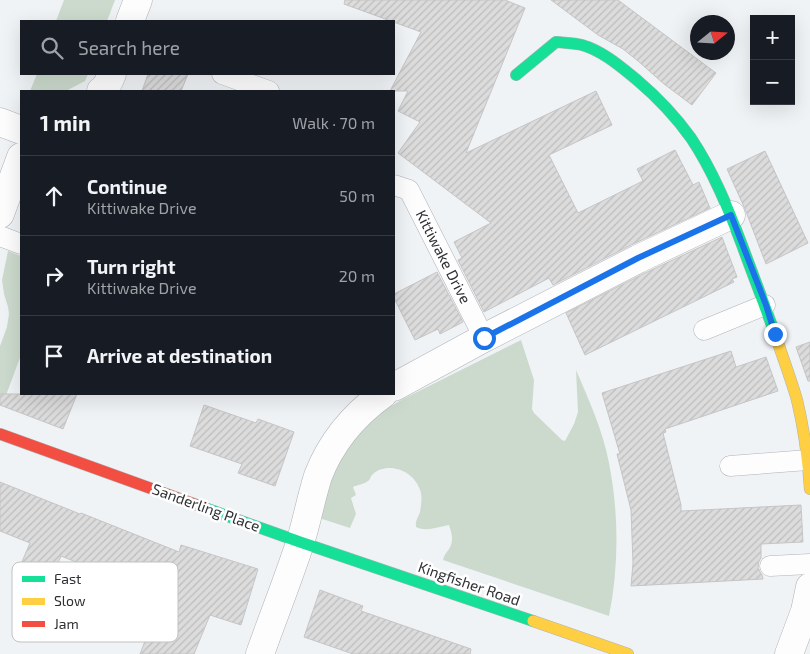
<!DOCTYPE html>
<meta charset="utf-8">
<style>
:root{--surface:#171b24;--page:#242831;--text:#f1f3f6;--muted:#9ea1a6;--line:#363941}
body{margin:0;font-family:"Exo 2",sans-serif;background:var(--page);color:var(--text)}
.controls{position:absolute;right:15px;top:15px;display:grid;overflow:hidden;border-radius:0px;box-shadow:0 5px 20px #0002}
.controls button{width:45px;height:45px;display:grid;place-items:center;padding:0;border:0;border-bottom:1px solid var(--line);background:var(--surface);color:var(--text);font:25px sans-serif}
.compass{position:absolute;left:690px;top:15px;width:45px;height:45px;border-radius:50%;background:var(--surface);box-shadow:0 5px 20px #0002;rotate:72deg}
.stop{position:absolute;width:15px;height:15px;margin:-11px;border:4px solid #1a73e8;border-radius:50%;background:#fff}
.stop.end{background:#1a73e8;border-color:#fff;box-shadow:0 1px 5px #0008}
.list{margin:0;padding:0;list-style:none}
h2{display:flex;justify-content:space-between;align-items:center;height:65px;margin:0;padding:0 20px;font-size:21px}
h2 small{font-size:16px;font-weight:400;color:var(--muted)}
.list li{display:grid;grid-template-columns:32px 1fr auto;gap:15px;align-items:center;box-sizing:border-box;height:80px;padding:0 20px;border-top:1px solid var(--line)}
.list b{display:block;font-size:19px;white-space:nowrap}
.list p{margin:0;font-size:16px;white-space:nowrap;color:var(--muted)}
.list em{font-size:16px;font-style:normal;color:var(--muted)}
.icon{flex:none;width:28px;height:28px;fill:none;stroke:currentColor;stroke-width:2;stroke-linecap:round;stroke-linejoin:round}
.map{position:relative;flex:none;width:810px;height:654px;overflow:hidden}
.search{position:absolute;background:var(--surface);box-shadow:0 5px 20px #0002;left:20px;top:20px;width:375px;height:55px;display:flex;align-items:center;gap:12px;box-sizing:border-box;padding:0 18px;border-radius:0px;color:var(--muted);font-size:19px}
.panel{position:absolute;background:var(--surface);box-shadow:0 5px 20px #0002;left:20px;top:90px;width:375px;height:305px;border-radius:0px}
.map>svg:first-child{display:block}
</style>
<div class="map">
<svg width="810" height="654" viewBox="0 0 810 654">
<defs>
<pattern id="building-hatch" width="6" height="6" patternUnits="userSpaceOnUse" patternTransform="scale(1.25)"><rect width="6" height="6" fill="#dcdcdd"/><path d="M-1 1l2-2M0 6l6-6M5 7l2-2" fill="none" stroke="#bdbdbe"/></pattern>
</defs>
<rect width="100%" height="100%" fill="#f0f3f6"/>
<!-- grass -->
<g fill="#ccdacd">
<path d="M64,0H115L107,21H56Z"/>
<path d="M37,74H88L85,81L66,91H30Z"/>
<path d="M8,251L21,256V355L2,406L0,405V346L7,327L9,314L8,307L4,294L2,280Z"/>
<path d="M521,340L534,380L532,409L534,413L562,440L565,441L574,424L578,412L576,370C589,400 603,431 609,463C619,514 619,566 609,616L443,560C444,555 446,553 449,549C454,541 452,534 449,525C438,527 426,532 416,527C415,521 418,518 420,512C421,506 422,499 421,493C419,485 414,478 408,474C398,467 382,465 372,475C370,477 370,480 368,481C364,484 357,485 353,487L356,495L351,498L356,514L350,528L316,517L333,472L350,440L383,411L403,399Z"/>
</g>
<!-- building -->
<g fill="url(#building-hatch)" stroke="#c5c5c5">
<path d="M345,0H505L525,8L466,153L596,91L612,125L549,155L578,213L643,181L637,169L675,150L693,185L699,182L710,208L631,245L553,285L549,278L484,312L458,260L462,258L454,242L491,223L398,153L420,122L398,111L408,91H390L421,32L344,4Z"/>
<path d="M551,0H618L716,73L692,105L664,84L638,61L623,49L598,35Z"/>
<path d="M148,74H188L181,91H142Z"/>
<path d="M765,151L808,243L766,264L745,209L727,169Z"/>
<path d="M722,237L737,277L732,279L734,282L585,355L566,313L645,273Z"/>
<path d="M437,272L463,322L440,334L438,329L415,340L394,298V294Z"/>
<path d="M810,342V381H808L796,347Z"/>
<path d="M731,351L736,367L766,357L778,391L665,429L666,432L663,433L681,505V511L801,505L803,542L761,544V558L759,561L758,567L760,572L762,575L763,579L631,586L633,563L631,510L617,454H620L602,393Z"/>
<path d="M0,394H77L63,429L0,405Z"/>
<path d="M204,405L256,423L258,419L294,432L275,486L238,473L242,464L190,446Z"/>
<path d="M0,482L80,514L81,513L179,552L181,545L258,569L241,625L210,615L194,654H140L147,636L126,628L128,622L108,614L121,580L61,556L46,591L15,578L30,543L0,531Z"/>
<path d="M320,590L363,606L361,611L471,649L470,654H353L304,637Z"/>
</g>
<g fill="none" stroke-linecap="round" stroke-linejoin="round">
<defs>
<g id="lane">
<path d="M222,74L269,91"/>
<path d="M394,185L409,190L484,338"/>
<path d="M0,236L21,244"/>
<path d="M704,330L765,305"/>
<path d="M730,466L808,460"/>
<path d="M770,566L810,564"/>
</g>
<g id="street">
<path d="M130,21L138,0"/>
<path d="M101,91C107,87 109,81 112,74"/>
<path d="M0,122L21,130"/>
<path d="M0,214L21,157"/>
<path d="M394,387L484,338L638,259L731,215"/>
<path d="M260,654C273,617 288,580 300,543C307,521 311,498 318,476C331,442 354,415 383,394"/>
<path d="M789,654L805,611L810,587"/>
</g>
<g id="fast">
<path d="M516,75L556,42C565,43 574,43 582,45C603,51 621,67 637,80C657,97 676,117 691,138C713,171 728,208 742,245C753,275 765,306 776,337"/>
<path d="M205,508L300,542L533,621"/>
</g>
<g id="slow">
<path d="M776,337C783,358 791,379 797,400C804,429 808,459 810,489"/>
<path d="M533,621L628,654"/>
</g>
<path id="jam" d="M0,434L205,508"/>
</defs>
<!-- lane casing -->
<use href="#lane" stroke="#b0b3b6" stroke-width="21"/>
<!-- street casing -->
<use href="#street" stroke="#b0b3b6" stroke-width="29"/>
<!-- fast casing -->
<use href="#fast" stroke="#b0b3b6" stroke-width="12"/>
<!-- slow casing -->
<use href="#slow" stroke="#b0b3b6" stroke-width="12"/>
<!-- jam casing -->
<use href="#jam" stroke="#b0b3b6" stroke-width="12"/>
<!-- lane -->
<use href="#lane" stroke="#fdfdfe" stroke-width="20"/>
<!-- street -->
<use href="#street" stroke="#fdfdfe" stroke-width="28"/>
<!-- fast -->
<use href="#fast" stroke="#16e098" stroke-width="11"/>
<!-- slow -->
<use href="#slow" stroke="#ffcf43" stroke-width="11"/>
<!-- jam -->
<use href="#jam" stroke="#f24e42" stroke-width="11"/>
</g>
<g fill="none" stroke-linecap="round" stroke-linejoin="round">
<!-- route -->
<path stroke="#1a73e8" stroke-width="6" d="M484,338L638,258L731,215L766,305L775,334"/>
</g>
<g text-anchor="middle" stroke-width="5" stroke-linejoin="round" paint-order="stroke">
<!-- street labels -->
<g font-size="15" fill="#2d2f32" stroke="#fff">
<text transform="translate(443 257) rotate(63)" y="5">Kittiwake Drive</text>
<text transform="translate(206 508) rotate(20)" y="5">Sanderling Place</text>
<text transform="translate(469 584) rotate(19)" y="5">Kingfisher Road</text>
</g>
</g>
<!-- legend -->
<rect x="12" y="562" width="166" height="80" rx="8" fill="#fff" stroke="#c0c1c2" stroke-width="1"/>
<rect x="22" y="576" width="23" height="6" fill="#16e098"/>
<rect x="22" y="598" width="23" height="7" fill="#ffcf43"/>
<rect x="22" y="621" width="23" height="6" fill="#f24e42"/>
<g font-size="14" fill="#2d2f32">
<text x="54" y="584">Fast</text>
<text x="54" y="606">Slow</text>
<text x="54" y="629">Jam</text>
</g>
</svg>
<div class="controls">
<button>+</button>
<button>−</button>
</div>
<svg class="compass" viewBox="-18 -18 36 36"><path d="M0-13l5 13h-10z" fill="#e53935"/><path d="M0 13l5-13h-10z" fill="#9ea1a6"/></svg>
<div class="stop" style="left:484px;top:338px"></div>
<div class="stop end" style="left:775px;top:334px"></div>
<div class="search"><svg class="icon" aria-label="search" viewBox="0 0 24 24"><circle cx="10" cy="10" r="6"/><path d="M15 15l6 6"/></svg>Search here</div>
<section class="panel">
<h2>1 min<small>Walk · 70 m</small></h2>
<ul class="list">
<li><svg class="icon" aria-label="ahead" viewBox="0 0 24 24"><path d="M12 20V5M6 11l6-6 6 6"/></svg><div><b>Continue</b><p>Kittiwake Drive</p></div><em>50 m</em></li>
<li><svg class="icon" aria-label="right" viewBox="0 0 24 24"><path d="M7 20v-9h11M14 6l5 5-5 5"/></svg><div><b>Turn right</b><p>Kittiwake Drive</p></div><em>20 m</em></li>
<li><svg class="icon" aria-label="arrive" viewBox="0 0 24 24"><path d="M6 21V4h12l-3 4 3 4H6"/></svg><div><b>Arrive at destination</b></div></li>
</ul>
</section>
</div>
